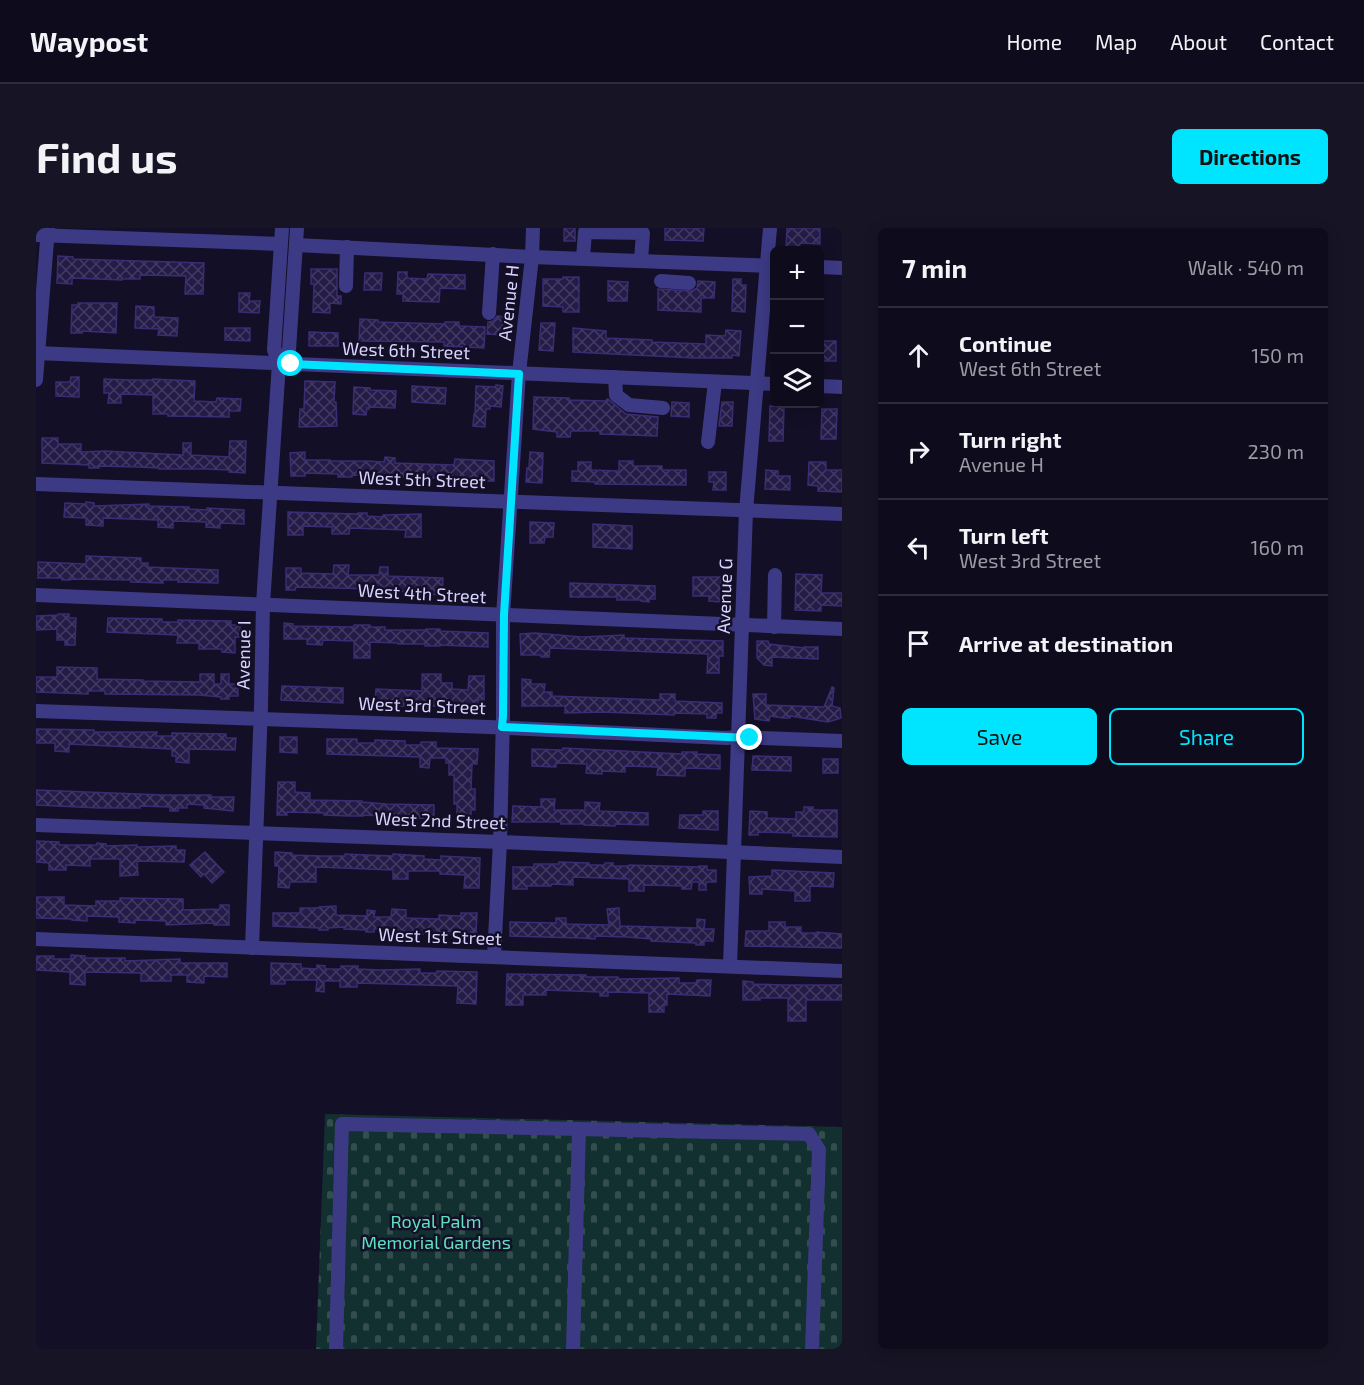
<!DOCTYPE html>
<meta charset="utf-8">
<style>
:root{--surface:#0e0b1c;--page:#171425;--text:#f1f3f6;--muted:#9b9ba3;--line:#2e2b3b;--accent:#00e5ff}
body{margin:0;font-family:"Exo 2",sans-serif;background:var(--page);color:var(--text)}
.controls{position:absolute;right:18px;top:18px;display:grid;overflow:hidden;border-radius:9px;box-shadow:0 3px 15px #0003}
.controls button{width:54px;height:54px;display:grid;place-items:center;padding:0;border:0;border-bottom:2px solid var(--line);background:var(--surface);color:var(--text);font:30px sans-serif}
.stop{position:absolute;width:18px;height:18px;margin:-14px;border:4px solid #00e5ff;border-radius:50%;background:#fff}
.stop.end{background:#00e5ff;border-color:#fff;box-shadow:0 2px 6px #0008}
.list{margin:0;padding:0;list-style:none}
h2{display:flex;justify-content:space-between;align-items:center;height:78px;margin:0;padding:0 24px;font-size:26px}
h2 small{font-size:20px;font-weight:400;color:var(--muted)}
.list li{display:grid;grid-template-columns:39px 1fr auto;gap:18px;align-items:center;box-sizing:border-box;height:96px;padding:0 24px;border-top:2px solid var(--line)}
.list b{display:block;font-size:22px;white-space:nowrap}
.list p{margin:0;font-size:20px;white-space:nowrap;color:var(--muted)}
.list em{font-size:20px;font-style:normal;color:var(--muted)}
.actions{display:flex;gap:12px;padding:18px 24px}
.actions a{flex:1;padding:14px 0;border:2px solid var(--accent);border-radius:9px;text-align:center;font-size:21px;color:var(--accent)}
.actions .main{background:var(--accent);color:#111}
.icon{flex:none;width:33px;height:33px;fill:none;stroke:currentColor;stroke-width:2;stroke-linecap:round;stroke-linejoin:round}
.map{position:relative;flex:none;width:806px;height:1121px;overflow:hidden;border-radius:9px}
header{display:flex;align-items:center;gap:36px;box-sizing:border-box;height:84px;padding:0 30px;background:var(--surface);border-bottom:2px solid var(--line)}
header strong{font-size:28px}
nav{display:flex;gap:33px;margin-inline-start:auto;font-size:21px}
.intro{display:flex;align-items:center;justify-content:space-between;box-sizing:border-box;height:144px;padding:0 36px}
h1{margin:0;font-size:42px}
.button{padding:15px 27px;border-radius:9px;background:var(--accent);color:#111;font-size:21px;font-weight:700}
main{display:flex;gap:36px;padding:0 36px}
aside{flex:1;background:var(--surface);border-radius:9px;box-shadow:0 3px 15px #0003}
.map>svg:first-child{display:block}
</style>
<header>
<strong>Waypost</strong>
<nav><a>Home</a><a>Map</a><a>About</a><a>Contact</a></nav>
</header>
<div class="intro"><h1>Find us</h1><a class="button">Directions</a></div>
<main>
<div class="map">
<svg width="806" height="1121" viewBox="0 0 806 1121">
<defs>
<pattern id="cemetery-stones" width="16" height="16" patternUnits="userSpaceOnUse" patternTransform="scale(1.5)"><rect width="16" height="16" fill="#12302f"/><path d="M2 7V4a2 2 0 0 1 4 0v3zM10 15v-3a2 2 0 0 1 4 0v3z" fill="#344d4e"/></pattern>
<pattern id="building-cross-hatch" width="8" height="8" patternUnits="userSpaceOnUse" patternTransform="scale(1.5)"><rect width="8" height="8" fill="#241b47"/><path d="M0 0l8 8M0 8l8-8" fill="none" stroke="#433b63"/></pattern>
</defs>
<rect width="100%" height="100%" fill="#130f26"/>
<!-- cemetery -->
<path fill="url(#cemetery-stones)" d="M289,886L806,899V1121H280Z"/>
<!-- building -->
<g fill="url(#building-cross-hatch)" stroke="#3b2d73" stroke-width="1.5">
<rect x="528" y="0" width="11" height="13"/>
<path d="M629,0H668L667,13L629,12Z"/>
<path d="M751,0H784V16L764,15L763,22H750Z"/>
<path d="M22,28L37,29V31L168,35L167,66H149L150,48L104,47V51H86V52L36,50V56L21,55Z"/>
<path d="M275,41H301V68H305V76L294,75V85L277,84L278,56H275Z"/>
<path d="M362,44H371V50L391,51L392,46L429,47V61L404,60L403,74L367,73V66H361Z"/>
<path d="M329,45H346L345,62H328Z"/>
<path d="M527,49H543V84H527V79L507,78V51H527Z"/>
<path d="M697,51H705V57H710L709,84L696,83Z"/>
<path d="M572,53L592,54L591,73H572Z"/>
<path d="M662,53L679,54L678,70H665V84L622,82V61L656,63L661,60Z"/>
<path d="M203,65H214L213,73H224L223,85L203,84Z"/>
<path d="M42,75H81L80,105L46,103V105H35L36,77H42Z"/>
<path d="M100,78L118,79V89L142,90L141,108L122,107L123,101L99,100Z"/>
<path d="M461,88L468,89L467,107L451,106L452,94L457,93Z"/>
<path d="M324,91L342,92V94L409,96V94H423V98L449,99L448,120L408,118V114L323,113Z"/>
<path d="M505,95H519L517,123L503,122Z"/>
<path d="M189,100H214V113L189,112Z"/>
<path d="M537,100L570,103V110L616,112V114L670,116V107L689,108L690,102L705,103L703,128L696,127V130H659L537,124Z"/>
<path d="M273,104L302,105V118H273Z"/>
<path d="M786,113H800V133H785Z"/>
<path d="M35,149H43V169L20,168V154H34Z"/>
<path d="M68,151L95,152H117V151L159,153L158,173L180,174L181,170L205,171L204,183H193V189L132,188V186H117V167L85,166V175H72L73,165H68Z"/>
<path d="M269,153L299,154L298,174H300L301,198L263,199L264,181H268Z"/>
<path d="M460,157L467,158L465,179L454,178V181H450L449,199L437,198L438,186H439L440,158L459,159Z"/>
<path d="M376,158L410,160L409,176L376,174Z"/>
<path d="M318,159L334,160V162L360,163L359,180L333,179V181L331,180L330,187L317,186Z"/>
<path d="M498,169L533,170V172L570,173L571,171H572L590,186L622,189L621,208L564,206V203H535L534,209H521V204L497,201Z"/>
<path d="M636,174L653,175V189L635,188Z"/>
<path d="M686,174H697L696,198H683Z"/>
<path d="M734,178L748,179L747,213H733Z"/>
<path d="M786,181H801L800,211H785Z"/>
<path d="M6,210H22V216H45V224L69,223L147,227V215H155V227L193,229L194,213H210L209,245L193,244V242L170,241H123V240L101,239L63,238V240H53V237L6,235Z"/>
<path d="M269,224V232H294V233H331L348,234L349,229L359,230V235L388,236L418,237L419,231L458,233V253H442V251L396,250L316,247V249H302V246L269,245V248H255L254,225Z"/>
<path d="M494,224L507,225L506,255L490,254L491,240H493Z"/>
<path d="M583,233H597V238H626V242H650V257L559,256V254L536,253V243H542V234H555V242L583,243Z"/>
<path d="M773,234H790V242H806V264L782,263V258L772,257Z"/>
<path d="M730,242L742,243V248H754V262L729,261Z"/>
<path d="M673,244H690V262H677L678,254H673Z"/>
<path d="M50,274L58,275V278L113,276V278L153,279V281L171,282V280L208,282V296L184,295V300L170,299V294L137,293V300L122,299V292L67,290V298L50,297V290L28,289L29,275L50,276Z"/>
<path d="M252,284L322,286V285H331V288L347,289V287L385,286V309H369L370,302L314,300L313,306H296V299L267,298V307H252Z"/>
<path d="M494,294L518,295L517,309H509L508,315H494Z"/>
<path d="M557,296L596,298V321L557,319Z"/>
<path d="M50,328L105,330V335H112V339L182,342V355L142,354L143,352H127V355L95,354V352L34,351V352H26V350H2V334L50,336Z"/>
<path d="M298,337H313L312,347H343L344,339H352V348L407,350L406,367L391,366V363L343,364V361L297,360L260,359L259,362H250V340H265V345L297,346Z"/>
<path d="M760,346L786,347L785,365H806V378L785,377V383L759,382Z"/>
<path d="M657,349H685L684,374L673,373V368H657Z"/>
<path d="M534,355L619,358V371H613V374L605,373V372H581V369H534Z"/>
<path d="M22,386H33V390H40L39,417H29V412H21V401L1,402L0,388L22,387Z"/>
<path d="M72,390L126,391V394H142V392L195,393V397H204V409H199V425L186,424V421H163V415H141L142,407L71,404Z"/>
<path d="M248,395L257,396V398L318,399V397H334V399H349V402H390V401H404V403L452,405V419L404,417V418H389V416H362V415L334,414V430H318V413L287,412L286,417L271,416V411H248Z"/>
<path d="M499,405L546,409L588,407V410L687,413V428H683V445H671L672,426L514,420L513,429H505V427H485L484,406Z"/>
<path d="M721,413H732L733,416L768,420V419H782V431L736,429V438L728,437L721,430Z"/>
<path d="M21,439L61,440V451L107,452V453L164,454V446H178V456H185V446H193V456H202V468H193V471H185V469L163,467L69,466V463H52V466L0,464V449H21Z"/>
<path d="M386,446H405V455H416V461L432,462L433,448H448V472H442V481L432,480V477L404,476V478H363V474H339L340,461L386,463Z"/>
<path d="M486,451L495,452V456H509L508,464H516V468L624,472V466H639V473L686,475V485H680V490H671V486L638,485V487L567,484L529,485V478H486Z"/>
<path d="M246,458L307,460V475L245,472Z"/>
<path d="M796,459L798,460L796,478L804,480L805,490L792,494L754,488V490H747L734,488L733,493L719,491L717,466H730V477L788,479Z"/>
<path d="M0,501L58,502V504H121L120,508H136V505L190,506V510H200L199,522L153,521V535L140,534V528H136V521L33,516V524L19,523V515H0Z"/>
<path d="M244,509H261V525L244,524Z"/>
<path d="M291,511H321V515H339V512L369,513V517H385V514H400V520L442,521L441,536H436L435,561H439V582H435V589H421V576H418V547H413V535H410V530H394L393,540L384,539V529L291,526Z"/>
<path d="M527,520L646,526V524H661L660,526L684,527V541L649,540V548L621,547L622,539L589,538V544L566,543V546L550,545L551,536L520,535V539L496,538V521L527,522Z"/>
<path d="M717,528L755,529V543L716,542Z"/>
<rect x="787" y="531" width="15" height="14"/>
<path d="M242,554H259V564L274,565V572L326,573V574L350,576L398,577V591L327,587V588H313L288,587V585L251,584V587H241Z"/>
<path d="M0,562L128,567H175V569H198L197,583L168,580V577L151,576V580H142V583H134V579L104,578V580H63L0,577Z"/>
<path d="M505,571H519L518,582H549V574L564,575L563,583L612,585V597L579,596V598L548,597V596H525V594H476L477,578L505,579Z"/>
<path d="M768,579H777V582H801V609L757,608V605L722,604V607H713L714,583L731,584V590L760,591V584H768Z"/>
<path d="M667,583H682V602L643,600L644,587H667Z"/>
<path d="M0,613L23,614V617H61V615L70,616V618L101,617V619L140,618V622H149L148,634L101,633L102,647L84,648V631H54V638L30,637V642H13V635L0,634Z"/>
<path d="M169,624L188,644L176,655L168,646L165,649L154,637Z"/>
<path d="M239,624L256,625V627L286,628H309V626L357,628V626L373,627L388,628V631L405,632V628L444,630L443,660H428L429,647L404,646V643H372V651H357V642L280,639V654H254L253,660L242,659L243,638H239Z"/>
<path d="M523,634L553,635V637H569V635H577V638H593V637L663,639V638H671V642H680V654H670V662H663V654H656L655,661H646V658L608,657V663H593V651L537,649V657L516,656L515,658H491V661H477V639H498V636H523Z"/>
<path d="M736,642L798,645L797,659L774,658V673H759V663L726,661V666H714L713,649L736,648Z"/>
<path d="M0,669H28V677L60,678V673H84V670L147,671V682L184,681V677H193V697H178V695L130,697V693L99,692V695L83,694V689L51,688V693L36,692V691L0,690Z"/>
<path d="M300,678V687L331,688V682L339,683L338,689H355L356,681L370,682V690L403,691V687L425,688V685H441L440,705L435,704V710L424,709V706H378V703H355V701H338V704H330V702L308,701V699L292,700V702H283V700L237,698V685H264V680H283V679Z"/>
<path d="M583,680L584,698L661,700V691L669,692L668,701H678L677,713H668V717H660V715L615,713V711L591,709L559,708V711L544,710L474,708V694L520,695V690H530V696L573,697L571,681Z"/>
<path d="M733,694H749V699H765V705H781V704L806,706V720L709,718L710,703H733Z"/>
<path d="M35,727L49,728V730H89V733L144,731V735H191V749L168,748V755L151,754V747H135V753H105V745L49,744V757L34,756V744L0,742V728H18L17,731H35Z"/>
<path d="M235,735L265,736V740L281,741V737L289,738V741H305V738H322V741L344,742L384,741V745H401V743L441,744L440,776L421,775L422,758L321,755V759H304V753H288V764L280,763L281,752H249V756H235Z"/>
<path d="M471,746L550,747V749H582V751L643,750V755H660L661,752H675L674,768L631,766V777H628V784H613V765L572,764V768H564V764L510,762V767H487V777H470Z"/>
<path d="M707,753L717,754V756L746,757H806V772H770V793H752V770H724V772H707Z"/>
</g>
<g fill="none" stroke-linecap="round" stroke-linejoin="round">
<!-- minor -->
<g stroke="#3d3a85" stroke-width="14">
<path d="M0,7L244,16"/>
<path d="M260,17L496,29L738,38"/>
<path d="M547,30L549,4L607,5L605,32"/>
<path d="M784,39L806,40"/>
<path d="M625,53L653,55"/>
<path d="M310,58L311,19"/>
<path d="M453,85L457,26"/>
<path d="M0,125L738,156"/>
<path d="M243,135L253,122L261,0"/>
<path d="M579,149L580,167L593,177L627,180"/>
<path d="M0,152L12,0"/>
<path d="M784,158L806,159"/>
<path d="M672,214L679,154"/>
<path d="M0,256L806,286"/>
<path d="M0,367L806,401"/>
<path d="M738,399L739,347"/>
<path d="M0,483L453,499L690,510L701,509L806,513"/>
<path d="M0,597L464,614L806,629"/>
<path d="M0,711L806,743"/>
<path d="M216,720L225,478L227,376L243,135L238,122L246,0"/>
<path d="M458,729L464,614L467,488V388L483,145L496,29L497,0"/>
<path d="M694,738L710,283L734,0"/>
<path d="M300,1121L306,896L773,906L783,922L776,1121"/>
<path d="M537,1121L543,901"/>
</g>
</g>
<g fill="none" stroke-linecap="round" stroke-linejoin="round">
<!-- route -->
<path stroke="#00e5ff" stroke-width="8" d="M255,136L483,146L468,387L467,488L466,499L714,510"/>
</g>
<g text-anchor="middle" stroke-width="5" stroke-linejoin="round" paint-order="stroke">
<!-- street labels -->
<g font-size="18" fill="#d9d4ff" stroke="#130f26">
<text transform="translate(473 75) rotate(-84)" y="6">Avenue H</text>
<text transform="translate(370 123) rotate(2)" y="6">West 6th Street</text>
<text transform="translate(386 252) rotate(2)" y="6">West 5th Street</text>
<text transform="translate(386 366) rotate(3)" y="6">West 4th Street</text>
<text transform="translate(689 368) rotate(-88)" y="6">Avenue G</text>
<text transform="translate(208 427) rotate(-89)" y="6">Avenue I</text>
<text transform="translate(386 478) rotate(2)" y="6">West 3rd Street</text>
<text transform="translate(404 593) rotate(2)" y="6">West 2nd Street</text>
<text transform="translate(404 709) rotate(2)" y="6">West 1st Street</text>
</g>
<!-- park labels -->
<g font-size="18" fill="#5fe0c0" stroke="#130f26">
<text x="400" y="1000">Royal Palm<tspan x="400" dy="21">Memorial Gardens</tspan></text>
</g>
</g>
</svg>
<div class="controls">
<button>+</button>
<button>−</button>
<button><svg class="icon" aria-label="layers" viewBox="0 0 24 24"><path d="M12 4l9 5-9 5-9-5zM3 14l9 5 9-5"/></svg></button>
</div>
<div class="stop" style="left:255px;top:136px"></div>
<div class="stop end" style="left:714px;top:510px"></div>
</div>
<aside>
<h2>7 min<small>Walk · 540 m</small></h2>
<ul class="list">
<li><svg class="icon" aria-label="ahead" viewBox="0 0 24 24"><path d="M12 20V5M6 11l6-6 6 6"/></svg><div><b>Continue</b><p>West 6th Street</p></div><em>150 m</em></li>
<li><svg class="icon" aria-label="right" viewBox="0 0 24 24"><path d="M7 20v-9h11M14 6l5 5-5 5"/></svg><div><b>Turn right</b><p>Avenue H</p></div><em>230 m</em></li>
<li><svg class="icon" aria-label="left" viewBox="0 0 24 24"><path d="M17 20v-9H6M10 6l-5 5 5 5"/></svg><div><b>Turn left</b><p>West 3rd Street</p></div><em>160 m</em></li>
<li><svg class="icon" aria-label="arrive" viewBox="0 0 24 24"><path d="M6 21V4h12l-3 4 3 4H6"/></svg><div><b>Arrive at destination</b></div></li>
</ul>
<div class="actions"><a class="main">Save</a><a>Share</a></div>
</aside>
</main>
